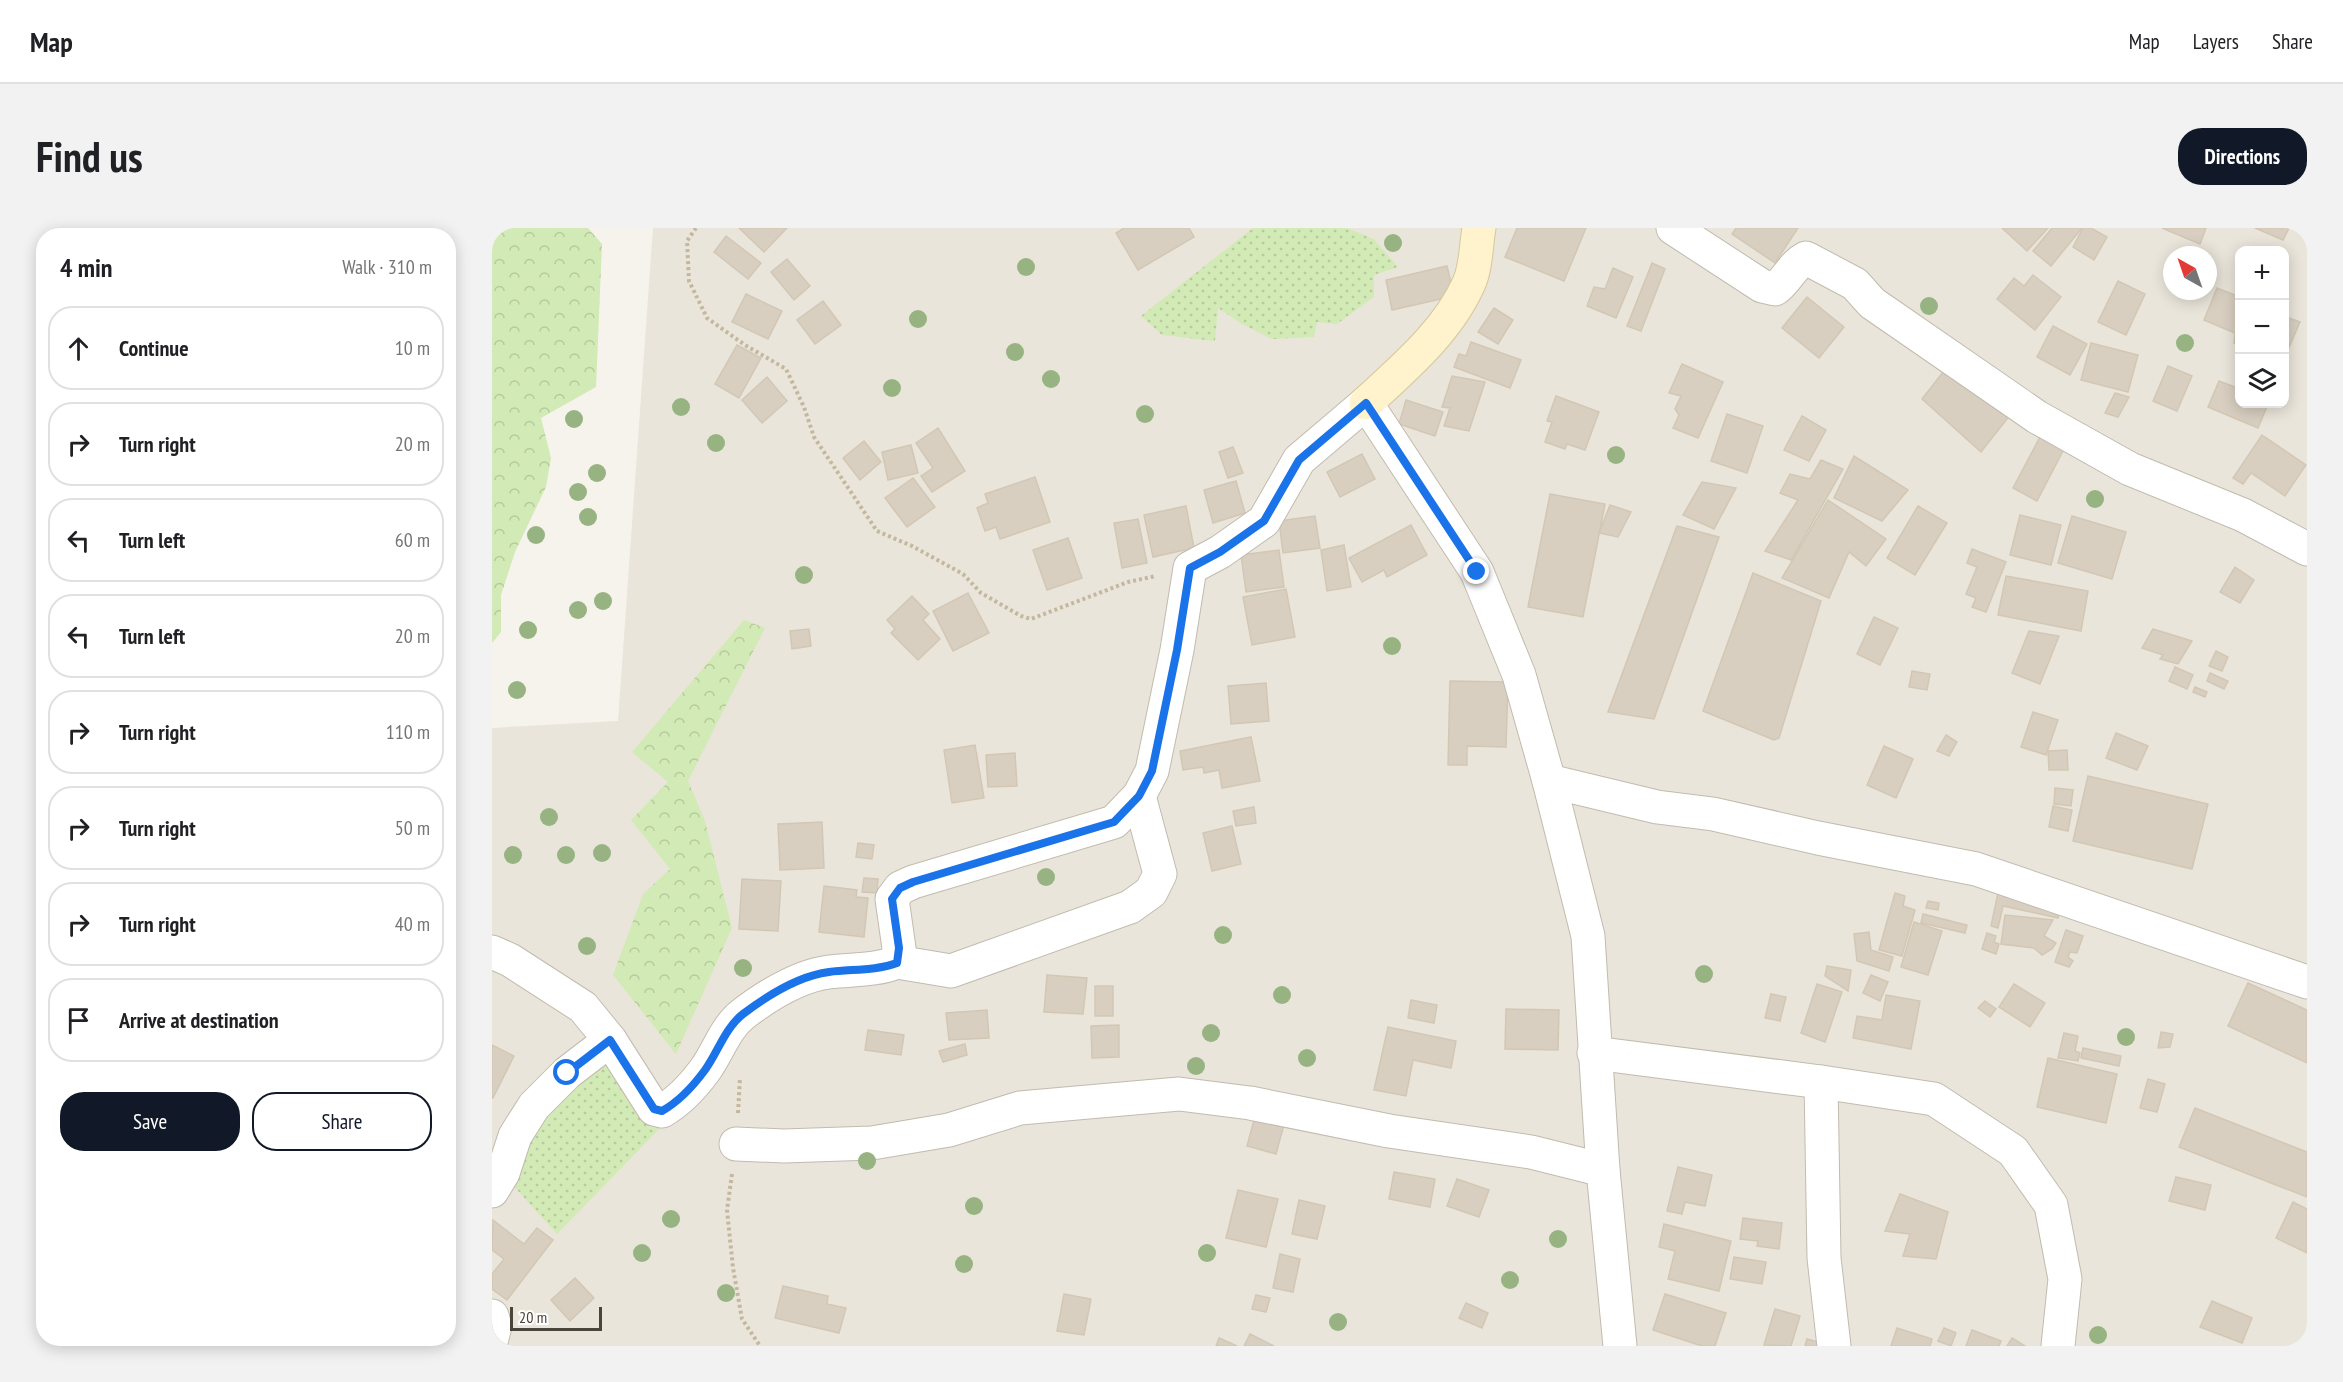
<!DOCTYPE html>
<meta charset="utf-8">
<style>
:root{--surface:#fff;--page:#f2f2f2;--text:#202124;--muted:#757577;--line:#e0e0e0;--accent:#111827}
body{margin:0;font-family:"PT Sans Narrow",sans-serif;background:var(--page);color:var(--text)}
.controls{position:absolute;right:18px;top:18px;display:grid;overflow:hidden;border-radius:12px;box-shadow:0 3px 15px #0003}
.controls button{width:54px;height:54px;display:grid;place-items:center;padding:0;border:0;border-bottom:2px solid var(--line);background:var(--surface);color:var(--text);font:30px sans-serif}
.compass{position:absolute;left:1671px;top:18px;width:54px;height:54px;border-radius:50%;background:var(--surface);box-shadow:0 3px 15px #0003;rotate:320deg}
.scale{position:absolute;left:18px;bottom:15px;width:92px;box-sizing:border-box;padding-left:6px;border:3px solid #4b4439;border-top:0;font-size:16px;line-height:21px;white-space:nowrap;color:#4b4439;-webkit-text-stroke:4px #fff;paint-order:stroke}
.stop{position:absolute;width:18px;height:18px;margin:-14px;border:4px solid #1a73e8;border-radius:50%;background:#fff}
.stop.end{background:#1a73e8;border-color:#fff;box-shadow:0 2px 6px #0008}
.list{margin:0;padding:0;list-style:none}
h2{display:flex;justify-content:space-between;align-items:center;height:78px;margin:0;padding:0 24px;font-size:26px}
h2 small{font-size:20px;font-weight:400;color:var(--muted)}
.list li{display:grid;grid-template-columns:39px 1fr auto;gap:18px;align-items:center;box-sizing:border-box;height:84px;margin:0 12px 12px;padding:0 12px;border:2px solid var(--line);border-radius:24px}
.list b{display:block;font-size:22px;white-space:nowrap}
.list em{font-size:20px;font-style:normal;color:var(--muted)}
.actions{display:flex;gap:12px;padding:18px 24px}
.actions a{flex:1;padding:14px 0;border:2px solid var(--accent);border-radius:24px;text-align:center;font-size:21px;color:var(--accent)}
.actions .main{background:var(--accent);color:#fff}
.icon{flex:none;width:33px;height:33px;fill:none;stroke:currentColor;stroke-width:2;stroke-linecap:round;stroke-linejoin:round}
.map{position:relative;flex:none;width:1815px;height:1118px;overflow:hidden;border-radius:24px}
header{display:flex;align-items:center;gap:36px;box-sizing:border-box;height:84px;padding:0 30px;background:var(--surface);border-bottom:2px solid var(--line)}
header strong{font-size:28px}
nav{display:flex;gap:33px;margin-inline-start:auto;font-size:21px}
.intro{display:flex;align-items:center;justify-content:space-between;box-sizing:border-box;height:144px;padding:0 36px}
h1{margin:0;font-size:42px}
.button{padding:15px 27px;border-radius:24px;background:var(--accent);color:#fff;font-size:21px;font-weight:700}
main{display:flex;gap:36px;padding:0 36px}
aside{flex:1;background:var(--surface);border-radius:24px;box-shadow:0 3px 15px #0003}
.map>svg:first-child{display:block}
</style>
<header>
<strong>Map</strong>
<nav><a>Map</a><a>Layers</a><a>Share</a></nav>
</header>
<div class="intro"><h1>Find us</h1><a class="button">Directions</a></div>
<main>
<aside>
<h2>4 min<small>Walk · 310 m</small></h2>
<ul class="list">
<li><svg class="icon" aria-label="ahead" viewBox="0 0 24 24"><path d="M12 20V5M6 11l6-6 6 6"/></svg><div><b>Continue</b></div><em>10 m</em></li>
<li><svg class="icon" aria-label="right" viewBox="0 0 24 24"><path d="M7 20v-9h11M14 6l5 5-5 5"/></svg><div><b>Turn right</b></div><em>20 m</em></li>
<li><svg class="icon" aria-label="left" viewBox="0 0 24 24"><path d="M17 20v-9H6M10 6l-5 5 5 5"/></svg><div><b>Turn left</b></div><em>60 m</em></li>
<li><svg class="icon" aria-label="left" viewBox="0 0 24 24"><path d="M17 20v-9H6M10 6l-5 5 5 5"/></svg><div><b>Turn left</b></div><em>20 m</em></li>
<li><svg class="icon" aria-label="right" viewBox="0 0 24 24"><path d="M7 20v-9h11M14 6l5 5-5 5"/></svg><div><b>Turn right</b></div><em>110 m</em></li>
<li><svg class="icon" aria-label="right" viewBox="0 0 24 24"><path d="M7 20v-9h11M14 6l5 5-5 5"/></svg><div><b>Turn right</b></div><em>50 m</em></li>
<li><svg class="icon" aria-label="right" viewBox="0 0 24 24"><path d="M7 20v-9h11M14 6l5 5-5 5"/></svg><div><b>Turn right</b></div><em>40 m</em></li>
<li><svg class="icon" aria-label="arrive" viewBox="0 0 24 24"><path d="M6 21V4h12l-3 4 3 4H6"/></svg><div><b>Arrive at destination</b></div></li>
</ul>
<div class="actions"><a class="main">Save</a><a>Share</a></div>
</aside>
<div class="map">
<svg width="1815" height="1118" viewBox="0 0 1815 1118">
<defs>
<pattern id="grass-dots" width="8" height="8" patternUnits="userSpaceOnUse" patternTransform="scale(1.5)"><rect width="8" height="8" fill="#d2eab5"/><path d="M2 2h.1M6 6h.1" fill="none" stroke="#b6ca9c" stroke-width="1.8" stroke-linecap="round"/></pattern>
<pattern id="forest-crowns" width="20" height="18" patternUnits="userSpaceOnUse" patternTransform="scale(1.5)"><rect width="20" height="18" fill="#d2eab5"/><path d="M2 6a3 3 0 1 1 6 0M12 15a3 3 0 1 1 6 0" fill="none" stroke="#b6ca9c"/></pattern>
</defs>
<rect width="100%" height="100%" fill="#f6f3ec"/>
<!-- residential -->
<path fill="#eae5da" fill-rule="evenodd" d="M161,0H1815V1118H0V500L126,493ZM1748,22H1792V176H1748ZM1680,27H1716V63H1680Z"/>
<!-- grass -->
<g fill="url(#grass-dots)">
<path d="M761,0H855L882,11L906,39L882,47V69L845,96L825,94L822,109L780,111L750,96L726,80L723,113L670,107L649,88Z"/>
<path d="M115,819L172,896L65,1006L17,953L28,913Z"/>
</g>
<!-- forest -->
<g fill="url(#forest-crowns)">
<path d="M0,0H96L110,16L104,159L49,190L59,230L54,259L23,324L9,367V404L0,415Z"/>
<path d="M252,392L273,400L196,553L213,593L240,700L184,826L121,747L151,666L178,641L139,592L176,554L140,524Z"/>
</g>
<!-- building -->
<g fill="#d8cfc1" stroke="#d3c7b4" stroke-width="1.5">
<path d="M247,0H295L272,24Z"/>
<path d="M632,0H697L702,9L646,42L624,5Z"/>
<path d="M1025,0H1094L1072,53L1013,29Z"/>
<path d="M1244,0H1306L1283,35L1240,6Z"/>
<path d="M1510,0H1556L1535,23Z"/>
<path d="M1560,0H1590L1559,38L1541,23Z"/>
<path d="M1591,0H1599L1615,9L1602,32L1581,19Z"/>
<path d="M1670,0H1714L1708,16Z"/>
<path d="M1763,0H1797L1791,12Z"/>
<path d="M234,8L269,35L256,51L222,24Z"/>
<path d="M295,31L318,58L302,72L279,44Z"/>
<path d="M1160,35L1173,41L1149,103L1135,98Z"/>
<path d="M955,38L962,68L900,82L894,52Z"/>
<path d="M1121,40L1141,49L1124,90L1095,78L1102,59L1113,61Z"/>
<path d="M1541,47L1569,69L1543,102L1505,71L1522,50L1532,58Z"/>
<path d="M1626,53L1653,66L1634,107L1606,94Z"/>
<path d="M1725,60L1748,69V118L1742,115L1743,105L1712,92Z"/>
<path d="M254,66L290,83L276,111L240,94Z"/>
<path d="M1315,69L1352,99L1327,130L1290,100Z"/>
<path d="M331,73L349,97L323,116L305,92Z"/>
<path d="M1002,80L1021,92L1006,116L986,104Z"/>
<path d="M1792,88L1808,94L1792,131Z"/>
<path d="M1561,98L1595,116L1578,147L1545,129Z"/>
<path d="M979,114L1029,132L1018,160L962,139L967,126L974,128Z"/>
<path d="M1599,115L1646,127L1636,164L1589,152Z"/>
<path d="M245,117L269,130L247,170L223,156Z"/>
<path d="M1190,136L1231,154L1206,210L1181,200L1187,187L1183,181L1189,168L1177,165Z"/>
<path d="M1676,138L1700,148L1685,183L1661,173Z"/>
<path d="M1452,143L1516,175L1515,191L1489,224L1430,171Z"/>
<path d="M960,148L993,154L977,203L952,198L958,180L950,179Z"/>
<path d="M275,149L295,173L270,195L250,172Z"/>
<path d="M1727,153L1748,161V176H1776L1766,200L1716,179Z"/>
<path d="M1623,165L1637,169L1626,189L1613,185Z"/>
<path d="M1064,168L1107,184L1093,222L1075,216L1073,221L1053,214L1060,194L1055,193Z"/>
<path d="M914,172L951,184L943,208L907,196Z"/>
<path d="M1235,186L1271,198L1255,245L1219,233Z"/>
<path d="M1310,188L1334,202L1317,233L1292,222Z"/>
<path d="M446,200L473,243L440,264L429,248L441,240L424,215Z"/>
<path d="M1549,207L1573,219L1545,273L1521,260Z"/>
<path d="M1770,207L1814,237L1793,268L1759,245L1751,256L1741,250Z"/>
<path d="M372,213L389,234L368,252L351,230Z"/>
<path d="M419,217L426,245L396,252L390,224Z"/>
<path d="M741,219L751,245L736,250L727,224Z"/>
<path d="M870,226L883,251L848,269L835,244Z"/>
<path d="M1362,228L1416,262L1390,293L1342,270Z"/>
<path d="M1329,232L1351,241L1299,332L1273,323L1306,272L1288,265L1298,246L1318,251Z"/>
<path d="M543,249L558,294L508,311L504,299L493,303L485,280L496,275L493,266Z"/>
<path d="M421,250L443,279L415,299L393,270Z"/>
<path d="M744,253L753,285L721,295L712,262Z"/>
<path d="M1210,254L1244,260L1222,301L1191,287Z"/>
<path d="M1058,266L1113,276L1091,389L1036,379Z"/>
<path d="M1336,272L1394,311L1374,338L1357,324L1337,370L1290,350Z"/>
<path d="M1118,277L1139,284L1126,309L1107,305Z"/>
<path d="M694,278L702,320L661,329L652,287Z"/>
<path d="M1426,278L1455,295L1423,347L1395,330Z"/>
<path d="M1528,287L1569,297L1559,337L1518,327Z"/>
<path d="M823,288L828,320L791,325L787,293Z"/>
<path d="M1580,288L1634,304L1620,351L1566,335Z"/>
<path d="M646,291L655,335L630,340L622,295Z"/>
<path d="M919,297L935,327L895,349L892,342L870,354L857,330Z"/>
<path d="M1185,298L1227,309L1162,491L1116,484Z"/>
<path d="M576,310L590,350L555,362L541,322Z"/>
<path d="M852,317L859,359L835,363L829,322Z"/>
<path d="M1480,321L1514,334L1494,384L1480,379L1484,370L1474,366L1485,339L1475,335Z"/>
<path d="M787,322L792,359L754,364L749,327Z"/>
<path d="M1743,339L1762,352L1748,375L1728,364Z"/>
<path d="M1261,345L1329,373L1287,510L1282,512L1211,483Z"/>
<path d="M1514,348L1596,363L1589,403L1506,387Z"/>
<path d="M794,361L803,409L760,417L751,369Z"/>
<path d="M476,365L497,405L461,423L441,383Z"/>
<path d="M420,368L437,386L431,392L448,411L426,432L399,405L403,401L395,392Z"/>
<path d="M1382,389L1406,400L1388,437L1365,426Z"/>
<path d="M317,401L319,418L300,421L298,403Z"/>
<path d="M1661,401L1700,413L1686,436L1668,431L1671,427L1650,420Z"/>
<path d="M1537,403L1567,408L1548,456L1520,445Z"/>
<path d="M1724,423L1736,429L1730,443L1717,438Z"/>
<path d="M1683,439L1701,447L1695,461L1677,453Z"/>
<path d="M1420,443L1438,446L1435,462L1417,459Z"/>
<path d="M1718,445L1736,453L1732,461L1715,453Z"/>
<path d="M958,453L1016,454L1014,519L975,518V537H956Z"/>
<path d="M774,455L777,493L739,496L736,458Z"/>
<path d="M1703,459L1715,464L1713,469L1701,464Z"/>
<path d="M1541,484L1566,492L1554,527L1529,519Z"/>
<path d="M1624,505L1656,518L1645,542L1614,530Z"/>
<path d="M1454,507L1465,514L1457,528L1445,523Z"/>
<path d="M759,509L768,553L730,560L727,542L712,545L711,539L691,542L688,523Z"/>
<path d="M483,517L492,570L460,575L452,522Z"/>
<path d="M1392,518L1421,531L1404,570L1375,557Z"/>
<path d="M1575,522L1576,542H1557L1556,523Z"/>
<path d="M523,525L525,558L496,559L494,527Z"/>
<path d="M1596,548L1716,576L1700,641L1581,613Z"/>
<path d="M1563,560L1581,562L1579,578L1562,576Z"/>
<path d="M1561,578L1580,582L1576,603L1557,599Z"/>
<path d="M762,579L764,595L744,598L741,583Z"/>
<path d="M330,594L332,640L288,642L286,596Z"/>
<path d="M740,598L749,636L720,643L711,605Z"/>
<path d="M366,615L382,617L380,631L364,629Z"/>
<path d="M372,650L386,651L385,665L370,664Z"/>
<path d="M250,651L289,653L286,703L247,701Z"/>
<path d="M332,658L365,662L364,669L376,670L372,709L327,704Z"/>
<path d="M1507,660L1570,674L1566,690L1511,678L1506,700L1499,698Z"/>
<path d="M1403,665L1413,668L1411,678L1423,682L1410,728L1387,722Z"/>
<path d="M1436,673L1447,675L1446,682L1434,680Z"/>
<path d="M1431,686L1475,697L1473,705L1429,695Z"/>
<path d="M1513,687L1561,692L1552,708L1564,715L1560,721L1550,727L1542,720L1509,716Z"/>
<path d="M1422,694L1450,703L1436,747L1409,739Z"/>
<path d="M1574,702L1591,708L1585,725L1578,724L1576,729L1581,733L1577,739L1563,734Z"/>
<path d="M1377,704L1379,722L1401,729L1397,743L1365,733L1362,706Z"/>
<path d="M1495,705L1504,708L1502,714L1507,716L1504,726L1490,721Z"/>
<path d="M1335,738L1359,742L1356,763L1333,748Z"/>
<path d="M555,747L595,750L591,786L552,784Z"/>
<path d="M1379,747L1396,754L1388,773L1371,765Z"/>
<path d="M1756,755L1815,782V835L1736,798Z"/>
<path d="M1325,756L1350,764L1333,814L1309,805Z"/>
<path d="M1522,756L1553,775L1538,799L1507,779Z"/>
<rect x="603" y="758" width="18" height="30"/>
<path d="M1279,766L1294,769L1288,793L1273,790Z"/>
<path d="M1394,767L1428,773L1419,821L1361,810L1365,788L1390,792Z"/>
<path d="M919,772L945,777L942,795L916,790Z"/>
<path d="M1493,773L1504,781L1498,789L1486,780Z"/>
<path d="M1014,781L1067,782L1066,822L1013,821Z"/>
<path d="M495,782L497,810L457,812L454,785Z"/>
<path d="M627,797V829L600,830L599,798Z"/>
<path d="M896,799L964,813L959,840L921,832L914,868L882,862Z"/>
<path d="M376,802L412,807L409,827L373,822Z"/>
<path d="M1669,804L1681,806L1678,819L1666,820Z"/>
<path d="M1572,805L1586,808L1583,823L1588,825L1586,833L1566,830Z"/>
<path d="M473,816L475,827L451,834L447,823Z"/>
<path d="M0,817L22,828L1,870H0Z"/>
<path d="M1591,820L1629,828L1627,838L1589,830Z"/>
<path d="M1556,830L1625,846L1614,895L1545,879Z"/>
<path d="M1656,851L1673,856L1665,884L1648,880Z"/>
<path d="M1703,880L1815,924V969L1687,919Z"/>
<path d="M764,885L793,893L784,926L755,918Z"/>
<path d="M1186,939L1220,947L1213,978L1193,974L1190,986L1175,983Z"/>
<path d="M902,944L943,951L938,979L897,971Z"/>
<path d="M1684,949L1719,957L1713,982L1677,973Z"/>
<path d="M965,951L997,962L987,989L955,978Z"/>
<path d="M746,962L786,971L774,1019L734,1010Z"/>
<path d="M1408,966L1456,984L1444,1031L1411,1028L1418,1006L1393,1003Z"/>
<path d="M807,972L833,978L825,1011L800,1006Z"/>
<path d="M1801,974L1815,981V1025L1784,1010Z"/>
<path d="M1251,990L1290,995L1287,1021L1265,1018L1266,1013L1248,1011Z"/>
<path d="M1,992L32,1016L45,1000L61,1012L15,1072L0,1061V1046L12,1031L0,1022Z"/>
<path d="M1172,996L1239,1013L1227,1063L1176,1051L1183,1023L1167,1019Z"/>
<path d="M788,1026L808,1031L801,1064L781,1060Z"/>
<path d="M1242,1029L1274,1034L1270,1056L1238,1051Z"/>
<path d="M83,1050L102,1070L78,1093L59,1072Z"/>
<path d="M291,1058L336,1068L335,1076L354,1080L347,1105L283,1090Z"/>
<path d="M572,1066L599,1071L592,1107L565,1103Z"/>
<path d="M1173,1066L1234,1085L1223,1118H1210L1161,1102Z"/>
<path d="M764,1067L778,1070L774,1084L760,1081Z"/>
<path d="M1720,1073L1760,1090L1750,1115L1708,1099Z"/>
<path d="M974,1075L996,1085L990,1100L967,1090Z"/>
<path d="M1283,1081L1308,1088L1299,1118L1272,1117Z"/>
<path d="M1405,1100L1440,1111L1438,1118H1399Z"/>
<path d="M1452,1100L1464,1105L1459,1118L1446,1113Z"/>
<path d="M1480,1102L1509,1113L1507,1118H1474Z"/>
<path d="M758,1106L782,1118H752Z"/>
<path d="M727,1110L745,1118H724Z"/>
<path d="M1520,1110L1533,1118H1515Z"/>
<path d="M1315,1111L1327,1114L1326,1118H1313Z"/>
</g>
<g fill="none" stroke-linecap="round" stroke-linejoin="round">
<defs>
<g id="street">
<path d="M1181,0L1270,58L1283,61C1295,53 1300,37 1314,30L1363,56L1380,75L1545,189L1638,241L1751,287L1815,321"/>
<path d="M1057,553L1165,579L1221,586L1326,610L1484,641L1815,754"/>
<path d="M0,724L18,732L91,779L118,812L162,881L170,883C186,874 202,857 213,842C226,824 233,800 251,786C276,767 306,748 337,744C360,741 383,743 405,734L407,720L400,671L408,660L421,654L622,594L647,568L660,543L685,422L698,340L728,324L772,293L807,232L874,175L985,344L1027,447L1057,553L1096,708L1111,942L1128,1118"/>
<path d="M405,734L459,743L638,679L659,664L668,646L647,568"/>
<path d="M1102,825L1329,854L1442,871L1521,923L1559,977L1573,1051L1566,1118"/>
<path d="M1329,854L1332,1030L1342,1118"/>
<path d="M244,916L292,918L380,915L457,902L528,880L687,866L758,875L897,903L1039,924L1111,942"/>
<path d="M0,963L11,945L23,908L42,878L75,845L118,812"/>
<path d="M0,1088L3,1098L0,1110"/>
</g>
<path id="secondary" d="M874,175C912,140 956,103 977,55C984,40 984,17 987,0"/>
</defs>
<!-- street casing -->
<use href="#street" stroke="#c2bbae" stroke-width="35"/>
<!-- secondary casing -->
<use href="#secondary" stroke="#d6c79b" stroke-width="35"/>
<!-- path -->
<g stroke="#c4b79f" stroke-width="4" stroke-dasharray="3 3" stroke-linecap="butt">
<path d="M204,0L195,13L197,53L215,90L253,117L294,141L312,179L322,209L385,303L420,318L471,346L489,365L529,388L539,391L636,354L664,348"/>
<path d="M246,885L248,850"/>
<path d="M240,946L235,982L241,1040L250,1091L268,1118"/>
</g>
<!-- street -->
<use href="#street" stroke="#fff" stroke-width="33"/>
<!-- secondary -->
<use href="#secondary" stroke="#fff3cd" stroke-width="33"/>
</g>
<!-- trees -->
<g fill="#97b381">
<circle cx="901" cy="15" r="9"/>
<circle cx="534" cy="39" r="9"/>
<circle cx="1437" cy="78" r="9"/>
<circle cx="426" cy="91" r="9"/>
<circle cx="1693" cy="115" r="9"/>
<circle cx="523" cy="124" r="9"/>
<circle cx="559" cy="151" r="9"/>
<circle cx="400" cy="160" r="9"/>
<circle cx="189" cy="179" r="9"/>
<circle cx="653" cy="186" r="9"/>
<circle cx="82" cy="191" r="9"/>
<circle cx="224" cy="215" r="9"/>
<circle cx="1124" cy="227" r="9"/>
<circle cx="105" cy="245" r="9"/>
<circle cx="86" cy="264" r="9"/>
<circle cx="1603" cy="271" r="9"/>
<circle cx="96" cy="289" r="9"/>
<circle cx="44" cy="307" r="9"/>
<circle cx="312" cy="347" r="9"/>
<circle cx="111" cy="373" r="9"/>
<circle cx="86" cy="382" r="9"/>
<circle cx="36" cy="402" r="9"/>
<circle cx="900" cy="418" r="9"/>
<circle cx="25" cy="462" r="9"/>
<circle cx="57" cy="589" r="9"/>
<circle cx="110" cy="625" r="9"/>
<circle cx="21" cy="627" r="9"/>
<circle cx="74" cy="627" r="9"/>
<circle cx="554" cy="649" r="9"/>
<circle cx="731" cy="707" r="9"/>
<circle cx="95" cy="718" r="9"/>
<circle cx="251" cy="740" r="9"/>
<circle cx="1212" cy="746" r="9"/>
<circle cx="790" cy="767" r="9"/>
<circle cx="719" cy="805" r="9"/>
<circle cx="1634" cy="809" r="9"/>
<circle cx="815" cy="830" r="9"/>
<circle cx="704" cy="838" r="9"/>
<circle cx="375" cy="933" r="9"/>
<circle cx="482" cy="978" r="9"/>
<circle cx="179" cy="991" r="9"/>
<circle cx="1066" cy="1011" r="9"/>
<circle cx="150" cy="1025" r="9"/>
<circle cx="715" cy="1025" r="9"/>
<circle cx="472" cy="1036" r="9"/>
<circle cx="1018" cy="1052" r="9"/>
<circle cx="234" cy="1065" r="9"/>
<circle cx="846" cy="1094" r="9"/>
<circle cx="1606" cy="1107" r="9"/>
</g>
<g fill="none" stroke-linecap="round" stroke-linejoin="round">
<!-- route -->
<path stroke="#1a73e8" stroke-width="8" d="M75,845L118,812L162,881L170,883C186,874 202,857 213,842C226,824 233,800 251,786C276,767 306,748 337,744C360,741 383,743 405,735L407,720L400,671L408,660L421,654L622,594L647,568L660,543L685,422L698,340L728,324L772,293L807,232L874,175L985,344"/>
</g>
</svg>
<div class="controls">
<button>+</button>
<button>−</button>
<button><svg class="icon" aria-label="layers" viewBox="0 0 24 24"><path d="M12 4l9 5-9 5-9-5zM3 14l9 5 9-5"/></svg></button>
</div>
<svg class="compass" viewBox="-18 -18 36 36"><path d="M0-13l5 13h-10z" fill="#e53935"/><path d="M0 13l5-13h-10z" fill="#757577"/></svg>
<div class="scale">20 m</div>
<div class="stop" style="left:75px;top:845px"></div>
<div class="stop end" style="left:985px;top:344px"></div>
</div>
</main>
